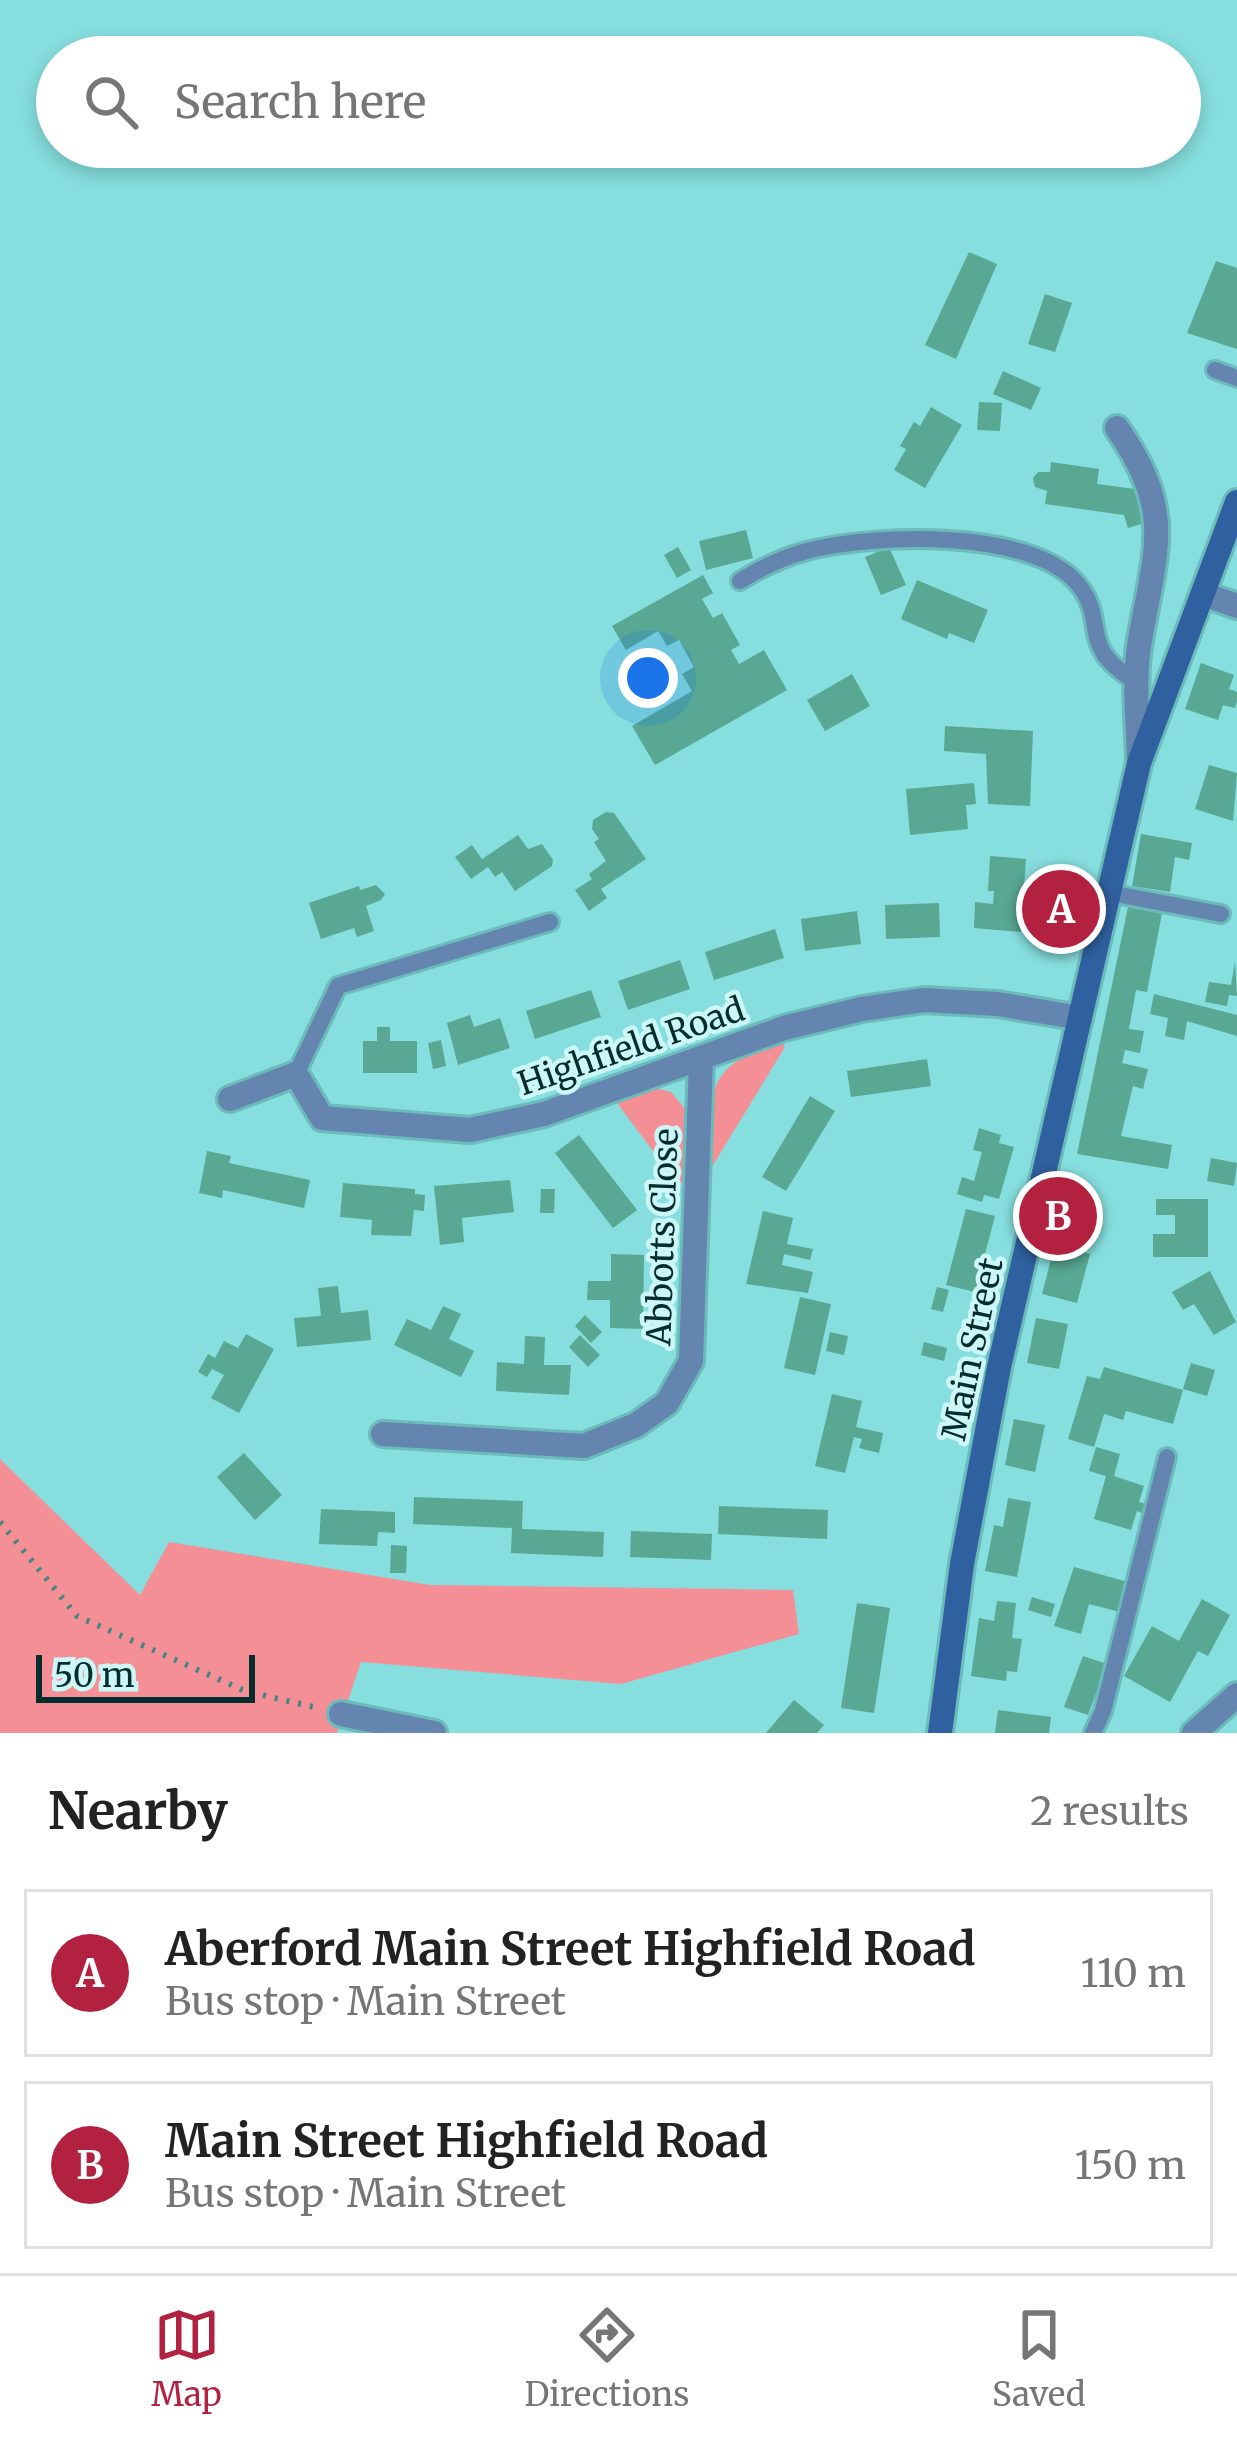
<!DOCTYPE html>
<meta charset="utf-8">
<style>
:root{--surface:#fff;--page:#f6f6f6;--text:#222;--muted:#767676;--line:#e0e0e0;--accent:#b32140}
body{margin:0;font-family:Merriweather,serif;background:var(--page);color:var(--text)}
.scale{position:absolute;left:36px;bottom:30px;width:219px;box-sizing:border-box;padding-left:12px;border:6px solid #052d2d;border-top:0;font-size:33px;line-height:42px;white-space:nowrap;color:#052d2d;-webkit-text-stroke:9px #cdf7f6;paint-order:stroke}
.you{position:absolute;left:648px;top:678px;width:42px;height:42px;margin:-30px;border:9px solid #fff;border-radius:50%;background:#1a73e8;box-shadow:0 0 0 18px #1a73e833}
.badge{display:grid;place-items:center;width:78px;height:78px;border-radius:50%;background:var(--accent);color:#fff;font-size:39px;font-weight:700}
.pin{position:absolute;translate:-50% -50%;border:6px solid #fff;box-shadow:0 3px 12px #0006}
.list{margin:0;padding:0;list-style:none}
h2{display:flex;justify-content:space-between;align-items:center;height:156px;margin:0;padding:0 48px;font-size:51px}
h2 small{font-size:39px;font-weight:400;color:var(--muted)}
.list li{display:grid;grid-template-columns:78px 1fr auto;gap:36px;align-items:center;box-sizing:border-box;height:168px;margin:0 24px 24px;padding:0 24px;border:3px solid var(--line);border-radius:0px}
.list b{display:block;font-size:45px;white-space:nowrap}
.list p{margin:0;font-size:39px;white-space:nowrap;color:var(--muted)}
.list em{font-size:39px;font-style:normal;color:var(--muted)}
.icon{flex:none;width:66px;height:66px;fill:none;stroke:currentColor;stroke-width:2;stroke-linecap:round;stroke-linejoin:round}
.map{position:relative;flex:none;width:1237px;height:1733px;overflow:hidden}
.search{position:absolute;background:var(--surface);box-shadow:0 6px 18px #0003;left:36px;right:36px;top:36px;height:132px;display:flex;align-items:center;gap:30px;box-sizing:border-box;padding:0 42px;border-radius:66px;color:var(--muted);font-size:45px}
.sheet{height:540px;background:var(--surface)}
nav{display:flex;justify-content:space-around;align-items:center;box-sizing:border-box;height:168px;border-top:3px solid var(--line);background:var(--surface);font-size:33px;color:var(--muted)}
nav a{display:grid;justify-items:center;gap:6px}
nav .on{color:var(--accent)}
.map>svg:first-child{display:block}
</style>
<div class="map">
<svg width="1237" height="1733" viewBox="0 0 1237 1733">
<rect width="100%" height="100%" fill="#86dede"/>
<!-- green -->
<g fill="#f48f96">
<path d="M782,1042L785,1047L710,1170C712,1094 699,1067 782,1042Z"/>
<path d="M655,1088L671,1092L686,1110L685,1182L677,1183L614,1099Z"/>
<path d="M0,1459L140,1595L169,1542L430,1585L793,1590L799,1634L621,1684L361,1662L337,1733H0Z"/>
</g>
<!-- building -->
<g fill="#58a894">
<path d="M969,252L997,264L956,359L925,345Z"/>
<path d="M1216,261L1237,268V349L1187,333Z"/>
<path d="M1045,294L1072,303L1055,352L1028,344Z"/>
<path d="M1003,371L1041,388L1031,410L993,394Z"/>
<path d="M979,402L1002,403L1000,431L977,430Z"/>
<path d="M931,407L962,425L925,488L894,470L906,449L900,446L914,422L920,426Z"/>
<path d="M1051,462L1099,469L1097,484L1135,489L1145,523L1128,528L1124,515L1045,504L1047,491L1035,487L1033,478L1038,472H1050Z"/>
<path d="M746,530L753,558L706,570L699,541Z"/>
<path d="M678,547L691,570L677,578L664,555Z"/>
<path d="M889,547L906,585L881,595L865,557Z"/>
<path d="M703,575L713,593L702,599L713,618L722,613L740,645L731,650L739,664L764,650L787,690L655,765L632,726L692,691L682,674L694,667L679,640L667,646L658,631L626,650L612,626Z"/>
<path d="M917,580L988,610L974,643L949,633L947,639L901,619Z"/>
<path d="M1201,663L1234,675L1229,689L1237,692V701L1235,708L1223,705L1218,720L1185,709Z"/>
<path d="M852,674L870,706L825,731L807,700Z"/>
<path d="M945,726L1033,731L1030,806L988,804L986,754L944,751Z"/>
<path d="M1209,765L1237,773L1233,821L1195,809Z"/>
<path d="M974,783L976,804L966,805L968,829L910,835L906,789Z"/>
<path d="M606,812L614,813L646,859L601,889L607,898L589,911L575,890L592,879L589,874L606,861L594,842L599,839L592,829L593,820Z"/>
<path d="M1141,834L1192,843L1189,860L1175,857L1170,892L1132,886Z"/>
<path d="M518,835L528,849L542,844L553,860L552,866L515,891L502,872L495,877L488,867L471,879L455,857L472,845L482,859Z"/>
<path d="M990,856L1026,859L1021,932L974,928L975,902L993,904L994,891H988Z"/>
<path d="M376,885L385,894L381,900L366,906L374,931L357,937L354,928L321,939L309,903L359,886L360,890Z"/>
<path d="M939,903L940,937L886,939L885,905Z"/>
<path d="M1128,907L1162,913L1147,992L1136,990L1129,1029L1144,1031L1140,1053L1125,1050L1122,1063L1148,1069L1143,1089L1133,1086L1121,1136L1172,1145L1168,1169L1077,1154Z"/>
<path d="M857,911L861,944L805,951L801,919Z"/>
<path d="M775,929L784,958L714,980L705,952Z"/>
<path d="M680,960L690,989L628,1010L618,981Z"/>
<path d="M1235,962L1237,996L1229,995L1227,1006L1205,1002L1209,982L1231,985Z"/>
<path d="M591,990L601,1017L535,1039L526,1011Z"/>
<path d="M1154,994L1237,1015V1036L1187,1021L1184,1040L1165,1036L1168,1018L1150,1014Z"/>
<path d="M470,1015L474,1027L500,1018L510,1048L458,1065L447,1023Z"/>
<path d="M377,1027H390V1041H417V1073H363V1041H377Z"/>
<path d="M441,1040L446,1066L433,1069L428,1043Z"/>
<path d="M927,1059L931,1086L851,1097L847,1071Z"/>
<path d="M810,1096L835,1111L786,1191L762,1177Z"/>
<path d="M979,1128L1001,1135L999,1143L1014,1147L999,1199L984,1195L982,1202L957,1194L962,1177L974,1181L982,1152L973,1150Z"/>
<path d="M579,1135L637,1210L613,1228L555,1153Z"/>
<path d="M207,1151L231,1156L229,1163L310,1180L304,1208L223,1190L222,1198L199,1193Z"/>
<path d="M1211,1158L1237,1163L1234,1186L1207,1181Z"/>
<path d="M510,1180L514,1212L462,1218L464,1242L440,1245L434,1186Z"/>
<path d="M343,1183L415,1189V1194L425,1195L424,1211L414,1210L411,1236L371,1235L372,1220L340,1217Z"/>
<path d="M541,1189H555L554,1213H540Z"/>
<path d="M1156,1199H1208V1257H1153V1234H1175V1215H1156Z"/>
<path d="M1065,1206L1093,1214L1090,1224L1099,1226L1094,1243L1057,1233Z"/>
<path d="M966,1209L995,1216L975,1292L946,1285Z"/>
<path d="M763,1211L793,1218L787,1244L813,1249L810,1260L784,1254L782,1265L813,1272L808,1293L746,1284Z"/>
<path d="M1055,1244L1090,1254L1077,1303L1042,1294Z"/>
<path d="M611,1254L644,1255L643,1329L610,1328V1300H587L588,1281H611Z"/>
<path d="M1210,1271L1236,1322L1214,1335L1194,1304L1183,1310L1172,1292Z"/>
<path d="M338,1286L341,1313L368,1310L371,1340L297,1347L294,1318L321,1316L318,1288Z"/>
<path d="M937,1287L949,1290L943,1312L931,1309Z"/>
<path d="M800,1297L831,1304L815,1375L784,1368Z"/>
<path d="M443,1306L461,1314L449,1339L474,1351L461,1377L394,1345L407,1319L431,1330Z"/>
<path d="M585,1315L602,1332L591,1343L575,1326Z"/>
<path d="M1036,1318L1068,1324L1059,1369L1027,1363Z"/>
<path d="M830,1332L848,1336L844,1355L826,1351Z"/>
<path d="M246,1334L274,1349L239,1413L211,1398L224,1375L212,1369L207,1377L198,1372L208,1354L215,1358L224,1341L238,1348Z"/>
<path d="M580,1335L600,1355L588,1367L569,1347Z"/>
<path d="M525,1336L545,1337L544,1365H571L569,1395L496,1391L497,1362L524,1364Z"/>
<path d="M924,1342L947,1348L944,1361L921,1355Z"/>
<path d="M1191,1363L1215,1370L1207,1396L1183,1389Z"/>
<path d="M1104,1367L1183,1390L1173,1424L1126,1411L1123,1420L1104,1414L1094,1447L1068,1439L1087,1376L1100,1379Z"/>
<path d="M832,1394L862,1401L856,1427L883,1433L879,1453L859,1448L862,1439L854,1437L845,1473L815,1466Z"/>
<path d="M1014,1419L1045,1425L1035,1472L1005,1465Z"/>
<path d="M1096,1447L1120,1454L1114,1476L1144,1486L1139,1502L1146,1504L1144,1514L1137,1511L1131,1530L1094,1519L1106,1476L1089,1471Z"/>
<path d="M244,1453L282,1495L255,1520L217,1477Z"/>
<path d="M414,1497L523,1501L522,1529L604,1532L603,1557L511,1553L512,1528L413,1524Z"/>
<path d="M1008,1498L1031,1502L1017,1577L985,1571L994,1525L1003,1527Z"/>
<path d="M719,1506L828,1510L827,1539L718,1534Z"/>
<path d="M321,1509L395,1512V1533L378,1532L377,1546L319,1544Z"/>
<path d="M631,1531L712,1534L711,1560L630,1557Z"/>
<path d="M391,1545L407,1546L406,1573H390Z"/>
<path d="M1074,1567L1128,1582L1120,1612L1089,1604L1081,1634L1054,1626Z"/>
<path d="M1032,1597L1055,1604L1051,1617L1028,1610Z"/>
<path d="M1202,1599L1230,1615L1208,1656L1198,1651L1170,1702L1124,1676L1152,1626L1179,1641Z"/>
<path d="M997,1601L1016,1603L1012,1638L1022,1639L1017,1672L1007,1671L1006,1681L971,1676L979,1618L994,1621Z"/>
<path d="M857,1603L890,1608L874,1713L841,1708Z"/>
<path d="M1083,1656L1107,1664L1088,1715L1064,1707Z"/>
<path d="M794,1700L824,1725L817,1733H766Z"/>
<path d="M998,1710L1051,1717L1049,1733H995Z"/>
</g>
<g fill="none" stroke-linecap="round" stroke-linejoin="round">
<defs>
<g id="lane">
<path d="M1215,370L1237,378"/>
<path d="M740,581C761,568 783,557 807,551C872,534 1029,528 1077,583C1110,622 1075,646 1137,682"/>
<path d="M1110,893L1221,914"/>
<path d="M296,1074L338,986L550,922"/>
<path d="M1093,1733L1103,1711L1167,1457"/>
</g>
<g id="street">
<path d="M1117,428C1175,512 1156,548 1140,640C1133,679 1138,721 1139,761"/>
<path d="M1203,594L1237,606"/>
<path d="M230,1099L296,1074L322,1118L470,1130L544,1114L784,1028L862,1009L924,1000L998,1004L1080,1018"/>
<path d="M383,1434L584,1446L636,1425L667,1403L691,1361L701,1060"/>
<path d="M341,1714L434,1733"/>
<path d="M1194,1733L1237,1695"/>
</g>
<path id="secondary" d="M940,1733L962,1564L999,1367L1139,763L1237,502"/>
</defs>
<!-- lane casing -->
<use href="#lane" stroke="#6cbbbb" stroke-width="22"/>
<!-- street casing -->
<use href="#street" stroke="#6cbbbb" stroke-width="30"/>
<!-- secondary casing -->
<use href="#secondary" stroke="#6cbbbb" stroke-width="30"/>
<!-- path -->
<path stroke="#458585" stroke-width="6" stroke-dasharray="3 9" stroke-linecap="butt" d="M0,1522L77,1616L245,1691L318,1708"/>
<!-- lane -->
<use href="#lane" stroke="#6485b0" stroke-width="16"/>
<!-- street -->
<use href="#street" stroke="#6485b0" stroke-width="24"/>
<!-- secondary -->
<use href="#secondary" stroke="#2f609f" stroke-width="24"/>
</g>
<g text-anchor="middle" stroke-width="9" stroke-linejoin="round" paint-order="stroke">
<!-- street labels -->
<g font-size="33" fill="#052d2d" stroke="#cdf7f6">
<text transform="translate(631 1046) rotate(-19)" y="12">Highfield Road</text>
<text transform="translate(662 1237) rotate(-88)" y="12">Abbotts Close</text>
<text transform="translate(972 1349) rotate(-78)" y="12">Main Street</text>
</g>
</g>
</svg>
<div class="scale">50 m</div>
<div class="you"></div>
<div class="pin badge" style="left:1061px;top:909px">A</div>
<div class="pin badge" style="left:1058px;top:1216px">B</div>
<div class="search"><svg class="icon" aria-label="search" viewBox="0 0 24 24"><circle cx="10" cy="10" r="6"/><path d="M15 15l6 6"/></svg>Search here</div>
</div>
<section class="sheet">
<h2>Nearby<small>2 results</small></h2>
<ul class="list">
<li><span class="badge">A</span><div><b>Aberford Main Street Highfield Road</b><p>Bus stop · Main Street</p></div><em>110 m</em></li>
<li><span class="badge">B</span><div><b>Main Street Highfield Road</b><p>Bus stop · Main Street</p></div><em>150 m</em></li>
</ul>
</section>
<nav>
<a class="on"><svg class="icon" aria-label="map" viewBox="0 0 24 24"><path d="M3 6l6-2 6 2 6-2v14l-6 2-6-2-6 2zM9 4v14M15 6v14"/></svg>Map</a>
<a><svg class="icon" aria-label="directions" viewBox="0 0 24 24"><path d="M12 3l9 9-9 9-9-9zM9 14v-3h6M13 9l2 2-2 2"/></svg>Directions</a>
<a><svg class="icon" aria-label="saved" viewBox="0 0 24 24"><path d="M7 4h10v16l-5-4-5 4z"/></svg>Saved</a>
</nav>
